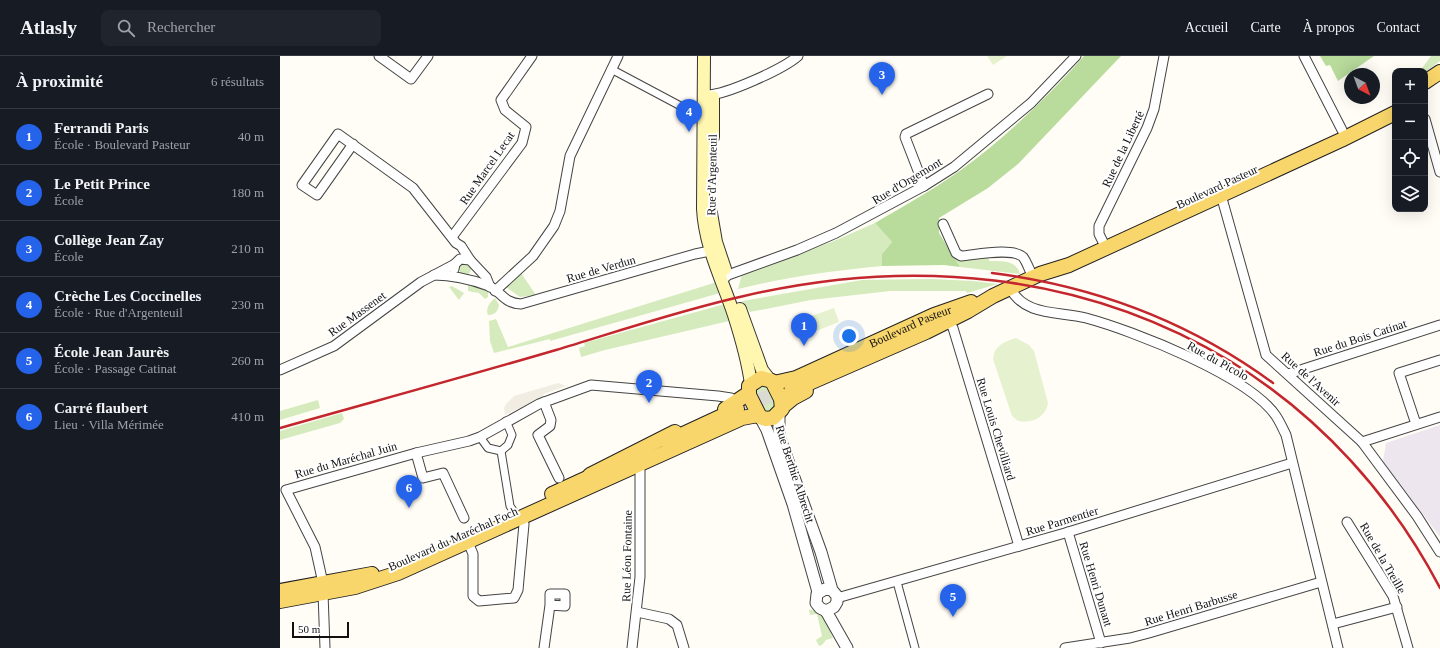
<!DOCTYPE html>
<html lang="fr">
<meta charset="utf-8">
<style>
:root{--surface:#171b24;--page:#20242c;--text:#f1f3f6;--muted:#9ea1a6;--line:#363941;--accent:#2563eb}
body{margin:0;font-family:Georgia,serif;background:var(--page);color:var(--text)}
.controls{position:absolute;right:12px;top:12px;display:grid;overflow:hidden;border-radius:8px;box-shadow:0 4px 16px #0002}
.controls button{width:36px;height:36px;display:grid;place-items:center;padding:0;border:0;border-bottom:1px solid var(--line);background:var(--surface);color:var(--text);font:20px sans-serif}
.compass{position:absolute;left:1064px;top:12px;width:36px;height:36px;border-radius:50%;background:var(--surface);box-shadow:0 4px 16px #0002;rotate:139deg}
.scale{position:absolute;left:12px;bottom:10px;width:57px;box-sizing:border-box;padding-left:4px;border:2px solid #111;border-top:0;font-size:11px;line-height:14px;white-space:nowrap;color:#111;-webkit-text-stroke:3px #fff;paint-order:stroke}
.you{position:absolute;left:569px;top:280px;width:14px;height:14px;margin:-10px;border:3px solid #fff;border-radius:50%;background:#1a73e8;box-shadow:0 0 0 6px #1a73e833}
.badge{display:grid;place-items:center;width:26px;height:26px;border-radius:50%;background:var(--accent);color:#fff;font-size:13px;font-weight:700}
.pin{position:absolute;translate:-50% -33px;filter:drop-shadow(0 1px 2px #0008)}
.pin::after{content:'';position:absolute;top:21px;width:14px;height:12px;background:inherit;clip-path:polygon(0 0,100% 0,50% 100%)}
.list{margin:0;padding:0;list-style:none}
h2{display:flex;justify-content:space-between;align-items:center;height:52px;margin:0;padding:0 16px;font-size:17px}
h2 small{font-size:13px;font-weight:400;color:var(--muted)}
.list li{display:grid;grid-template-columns:26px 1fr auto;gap:12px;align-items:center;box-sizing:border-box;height:56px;padding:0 16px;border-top:1px solid var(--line)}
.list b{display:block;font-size:15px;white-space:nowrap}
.list p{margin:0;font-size:13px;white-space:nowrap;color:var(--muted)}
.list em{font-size:13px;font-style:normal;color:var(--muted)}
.icon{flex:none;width:22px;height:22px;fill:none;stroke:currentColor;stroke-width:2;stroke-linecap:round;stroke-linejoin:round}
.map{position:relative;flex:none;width:1160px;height:592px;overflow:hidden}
header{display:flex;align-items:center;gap:24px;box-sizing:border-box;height:56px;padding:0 20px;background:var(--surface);border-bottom:1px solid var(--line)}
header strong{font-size:19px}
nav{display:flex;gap:22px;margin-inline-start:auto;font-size:14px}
.search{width:280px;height:36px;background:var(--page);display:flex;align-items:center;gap:10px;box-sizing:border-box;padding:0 14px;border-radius:8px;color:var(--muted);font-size:15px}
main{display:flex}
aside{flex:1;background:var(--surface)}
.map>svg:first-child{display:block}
</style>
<header>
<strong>Atlasly</strong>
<div class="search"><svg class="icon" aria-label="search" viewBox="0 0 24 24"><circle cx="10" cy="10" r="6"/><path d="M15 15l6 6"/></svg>Rechercher</div>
<nav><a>Accueil</a><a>Carte</a><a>À propos</a><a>Contact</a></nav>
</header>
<main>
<aside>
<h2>À proximité<small>6 résultats</small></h2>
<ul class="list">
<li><span class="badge">1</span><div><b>Ferrandi Paris</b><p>École · Boulevard Pasteur</p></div><em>40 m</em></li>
<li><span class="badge">2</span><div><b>Le Petit Prince</b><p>École</p></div><em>180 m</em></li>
<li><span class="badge">3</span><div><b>Collège Jean Zay</b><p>École</p></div><em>210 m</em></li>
<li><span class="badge">4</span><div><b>Crèche Les Coccinelles</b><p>École · Rue d'Argenteuil</p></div><em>230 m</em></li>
<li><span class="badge">5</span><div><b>École Jean Jaurès</b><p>École · Passage Catinat</p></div><em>260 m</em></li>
<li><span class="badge">6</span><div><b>Carré flaubert</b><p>Lieu · Villa Mérimée</p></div><em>410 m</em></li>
</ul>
</aside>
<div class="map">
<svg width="1160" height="592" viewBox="0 0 1160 592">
<rect width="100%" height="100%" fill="#fffdf5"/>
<!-- industrial -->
<path fill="#eee6ef" d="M1160,369V481L1103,405L1106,387Z"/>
<!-- green -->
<g fill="#d5ebbd">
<path d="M1151,0H1160V5L1145,16L1140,15Z"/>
<path d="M595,167L612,186L602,198V210C553,215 505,221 458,233L462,218L554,185Z"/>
<path d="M709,201V205C723,205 736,204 740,218L680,211L674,202Z"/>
<circle cx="185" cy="213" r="6"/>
<path d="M241,217L256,239L240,241L226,231Z"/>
<path d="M652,223L693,225L718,228L687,237L686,235H610L531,244L470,256L462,245L582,224Z"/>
<path d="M437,226L440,237L270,285V283L214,297L210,285L209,265L216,263L228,291Z"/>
<path d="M188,228L208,235V241L205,243L199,237L188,235Z"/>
<path d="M172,230L184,237L179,244L169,231Z"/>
<path d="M215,242L219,249C218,255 215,259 208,259C205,253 210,246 215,242Z"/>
<path d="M445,248L449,265L325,294L301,301L299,292L305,290L304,287Z"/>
<path d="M479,329L488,330L496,348L495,355L485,356C481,348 472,337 479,329Z"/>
<path d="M38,344L40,352L0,364V355Z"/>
<path d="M62,357L64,363L60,367L0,384V375Z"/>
<path d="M529,554C543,552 548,571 553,582L546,584L542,589L539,590L536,584L542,580L537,558L530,559Z"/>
</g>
<!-- forest -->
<g fill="#b9dc9c">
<path d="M804,0H841L738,108L708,132L659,162V177L680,211L664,209L602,210V198L612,186L595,167C624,150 654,133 681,114C726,81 767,42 804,0Z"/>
<path d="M1040,0H1094L1058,25L1050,9L1046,10Z"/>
</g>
<!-- pitch -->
<g fill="#e6f2cf">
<path d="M707,0H727L713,9Z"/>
<path d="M554,252L559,266L531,277L526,262Z"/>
<path d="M736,282L749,289L754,295L768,347C766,361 752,368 738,365L732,360L713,303C714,290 723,286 736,282Z"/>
</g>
<!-- plaza -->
<path fill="#f1ede2" d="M278,327L286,330L264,338L258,344L240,354L237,353L225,359L224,352L226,348L234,340Z"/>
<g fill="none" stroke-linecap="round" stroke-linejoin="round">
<!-- primary-tunnel -->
<path stroke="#dbdad3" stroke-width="14" stroke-dasharray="14 7" stroke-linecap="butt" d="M457,353L509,332"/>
<defs>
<g id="pedestrian">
<path d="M331,13L425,63"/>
<path d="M200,381L208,392L221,395L228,389L232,379L226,365"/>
<path d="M221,395L230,450L234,456"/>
<path d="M617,526L635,592"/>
</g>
<g id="minor">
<path d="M99,0L131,23L148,0"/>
<path d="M1024,0L1062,74"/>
<path d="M427,39C446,39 503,13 518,0"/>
<path d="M1145,63L1160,116"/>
<path d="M73,88L37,139L22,129L58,78L133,132L176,187L181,190L190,204"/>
<path d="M644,130L625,81L626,78L708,38"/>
<path d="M941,139L986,299L1082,386L1137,460L1160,496"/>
<path d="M663,168L676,197L681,200C695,199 732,191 743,201C747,206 750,216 753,221"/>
<path d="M172,181L242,87L246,71L225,54L221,44L252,0"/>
<path d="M826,192L819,178V170L867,72L874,53L884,0"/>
<path d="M174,213L175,208L180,203L190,204L206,221L210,231"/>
<path d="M154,219C173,219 190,223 209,230C222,236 223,247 241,248L415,198L430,195L436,198"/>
<path d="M441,225L448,219L517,194L556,177L644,130L674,111L751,47L796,0"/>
<path d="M730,232C745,261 780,255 806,262C854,275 969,320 996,360C1000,366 1003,373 1006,379L1058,592"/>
<path d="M215,235L253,200L274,170L280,155L290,100L338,0"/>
<path d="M668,265L673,272L739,490"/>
<path d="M0,314L54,290L141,226L175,208"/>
<path d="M1008,318L1160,269"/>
<path d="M264,346L271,364L270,370L258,379L279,422"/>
<path d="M1136,368L1119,317L1160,304"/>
<path d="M1082,386L1160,361"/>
<path d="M136,397L143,422L163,417L184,462"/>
<path d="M1067,466L1113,540L1128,592"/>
<path d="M788,476L821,587"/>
<path d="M188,486L193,498V540L199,545L234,542L238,534L244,468L242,462"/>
<path d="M43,527L35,491L6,434L136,397L189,385L200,381L259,348L311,329L438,340L451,342L457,346"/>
<path d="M43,537L45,592"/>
<path d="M557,542L785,477L1012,407"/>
<path d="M357,556L389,563L397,569L404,592"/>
<path d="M1053,568L1117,551"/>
<path d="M264,592L270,549V538H285V550L270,549"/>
<path d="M352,592L360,521V409"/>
<path d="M785,592L850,582L869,577L1041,526"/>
</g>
<g id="tertiary">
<path d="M499,358V380L541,496L552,534L557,540V546L554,551L546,555L540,552L536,547L537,538L545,533L552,534"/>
<path d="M480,361L487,374L513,448L538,536"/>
<path d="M546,555L567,592"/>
</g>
<g id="secondary">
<path d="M424,0L423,153C425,191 442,223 454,259C461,281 468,306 471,328"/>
<path d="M433,81V41"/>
<path d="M431,157L436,186L445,213"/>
<path d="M460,253L482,314L489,323"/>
</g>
<g id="primary">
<path d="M1145,26L1160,16"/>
<path d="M481,322L492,325L501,343L502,353L493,362L486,363L480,361L469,339V330Z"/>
<path id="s1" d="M494,327L516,322L654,259L691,246"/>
<path d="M511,335L646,276L688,255L713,240L760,218L789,209L1061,84L1115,57"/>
<path d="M502,351L513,342L526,335"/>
<path d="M445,353L469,337"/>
<path d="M388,385L457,353"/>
<path d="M310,419L395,376"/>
<path d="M272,438L320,416"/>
<path d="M0,535L92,518"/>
<path d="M0,545L75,531L118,517L462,362L478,359"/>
</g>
</defs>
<!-- pedestrian casing -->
<use href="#pedestrian" stroke="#444" stroke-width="9"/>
<!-- minor casing -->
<use href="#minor" stroke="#444" stroke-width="11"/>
<!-- tertiary casing -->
<use href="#tertiary" stroke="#444" stroke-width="13"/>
<!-- secondary casing -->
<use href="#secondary" stroke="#333" stroke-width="14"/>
<!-- primary casing -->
<use href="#primary" stroke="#222" stroke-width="16"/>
<!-- pedestrian -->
<use href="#pedestrian" stroke="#fff" stroke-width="7"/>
<!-- minor -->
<use href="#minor" stroke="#fff" stroke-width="9"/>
<!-- tertiary -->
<use href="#tertiary" stroke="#fff" stroke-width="11"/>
<!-- secondary -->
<use href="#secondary" stroke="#fff6b0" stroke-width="12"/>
<!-- primary -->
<use href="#primary" stroke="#f9d66b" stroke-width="14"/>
<!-- rail -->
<g stroke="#c4262e" stroke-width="2.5">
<path d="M712,217C814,230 910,266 993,327"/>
<path d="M0,372C92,346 184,321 276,294C339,275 401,254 464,240C631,201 802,216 950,305C1040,360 1112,440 1160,532"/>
</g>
</g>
<g text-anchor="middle" stroke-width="4" stroke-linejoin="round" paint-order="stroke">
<!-- street labels -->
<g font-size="12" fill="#111" stroke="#fff">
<text transform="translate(843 93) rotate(-65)" y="4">Rue de la Liberté</text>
<text transform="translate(207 112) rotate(-55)" y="4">Rue Marcel Lecat</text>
<text transform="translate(432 119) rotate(-89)" y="4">Rue d'Argenteuil</text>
<text transform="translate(627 125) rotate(-31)" y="4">Rue d'Orgemont</text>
<text transform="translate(937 131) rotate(-25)" y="4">Boulevard Pasteur</text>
<text transform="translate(321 213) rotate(-16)" y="4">Rue de Verdun</text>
<text transform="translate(77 258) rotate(-36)" y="4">Rue Massenet</text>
<text dy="4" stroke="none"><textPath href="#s1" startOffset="148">Boulevard Pasteur</textPath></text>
<text transform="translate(1080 282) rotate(-18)" y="4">Rue du Bois Catinat</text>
<text transform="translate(938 305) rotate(29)" y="4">Rue du Picolo</text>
<text transform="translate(1031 323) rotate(42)" y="4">Rue de l'Avenir</text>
<text transform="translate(716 373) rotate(73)" y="4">Rue Louis Chevilliard</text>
<text transform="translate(66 404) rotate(-16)" y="4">Rue du Maréchal Juin</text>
<text transform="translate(515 418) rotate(72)" y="4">Rue Berthie Albrecht</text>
<text transform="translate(782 465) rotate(-17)" y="4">Rue Parmentier</text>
<text transform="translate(173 483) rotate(-24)" y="4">Boulevard du Maréchal Foch</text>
<text transform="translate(347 500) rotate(-89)" y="4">Rue Léon Fontaine</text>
<text transform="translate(1103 502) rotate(60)" y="4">Rue de la Treille</text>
<text transform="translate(816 528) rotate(73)" y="4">Rue Henri Dunant</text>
<text transform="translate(911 552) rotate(-17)" y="4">Rue Henri Barbusse</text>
</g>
</g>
</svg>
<div class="controls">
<button>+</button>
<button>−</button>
<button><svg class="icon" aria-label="locate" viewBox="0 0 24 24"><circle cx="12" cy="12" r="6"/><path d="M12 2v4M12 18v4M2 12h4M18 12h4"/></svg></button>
<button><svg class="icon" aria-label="layers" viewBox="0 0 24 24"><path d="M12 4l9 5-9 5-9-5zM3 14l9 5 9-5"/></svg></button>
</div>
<svg class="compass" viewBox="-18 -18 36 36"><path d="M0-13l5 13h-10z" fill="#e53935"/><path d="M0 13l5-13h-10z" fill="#9ea1a6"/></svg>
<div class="scale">50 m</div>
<div class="you"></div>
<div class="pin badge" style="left:524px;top:290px">1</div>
<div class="pin badge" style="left:369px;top:347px">2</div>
<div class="pin badge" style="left:602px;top:39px">3</div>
<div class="pin badge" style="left:409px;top:76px">4</div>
<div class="pin badge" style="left:673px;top:561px">5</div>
<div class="pin badge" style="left:129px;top:452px">6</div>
</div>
</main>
